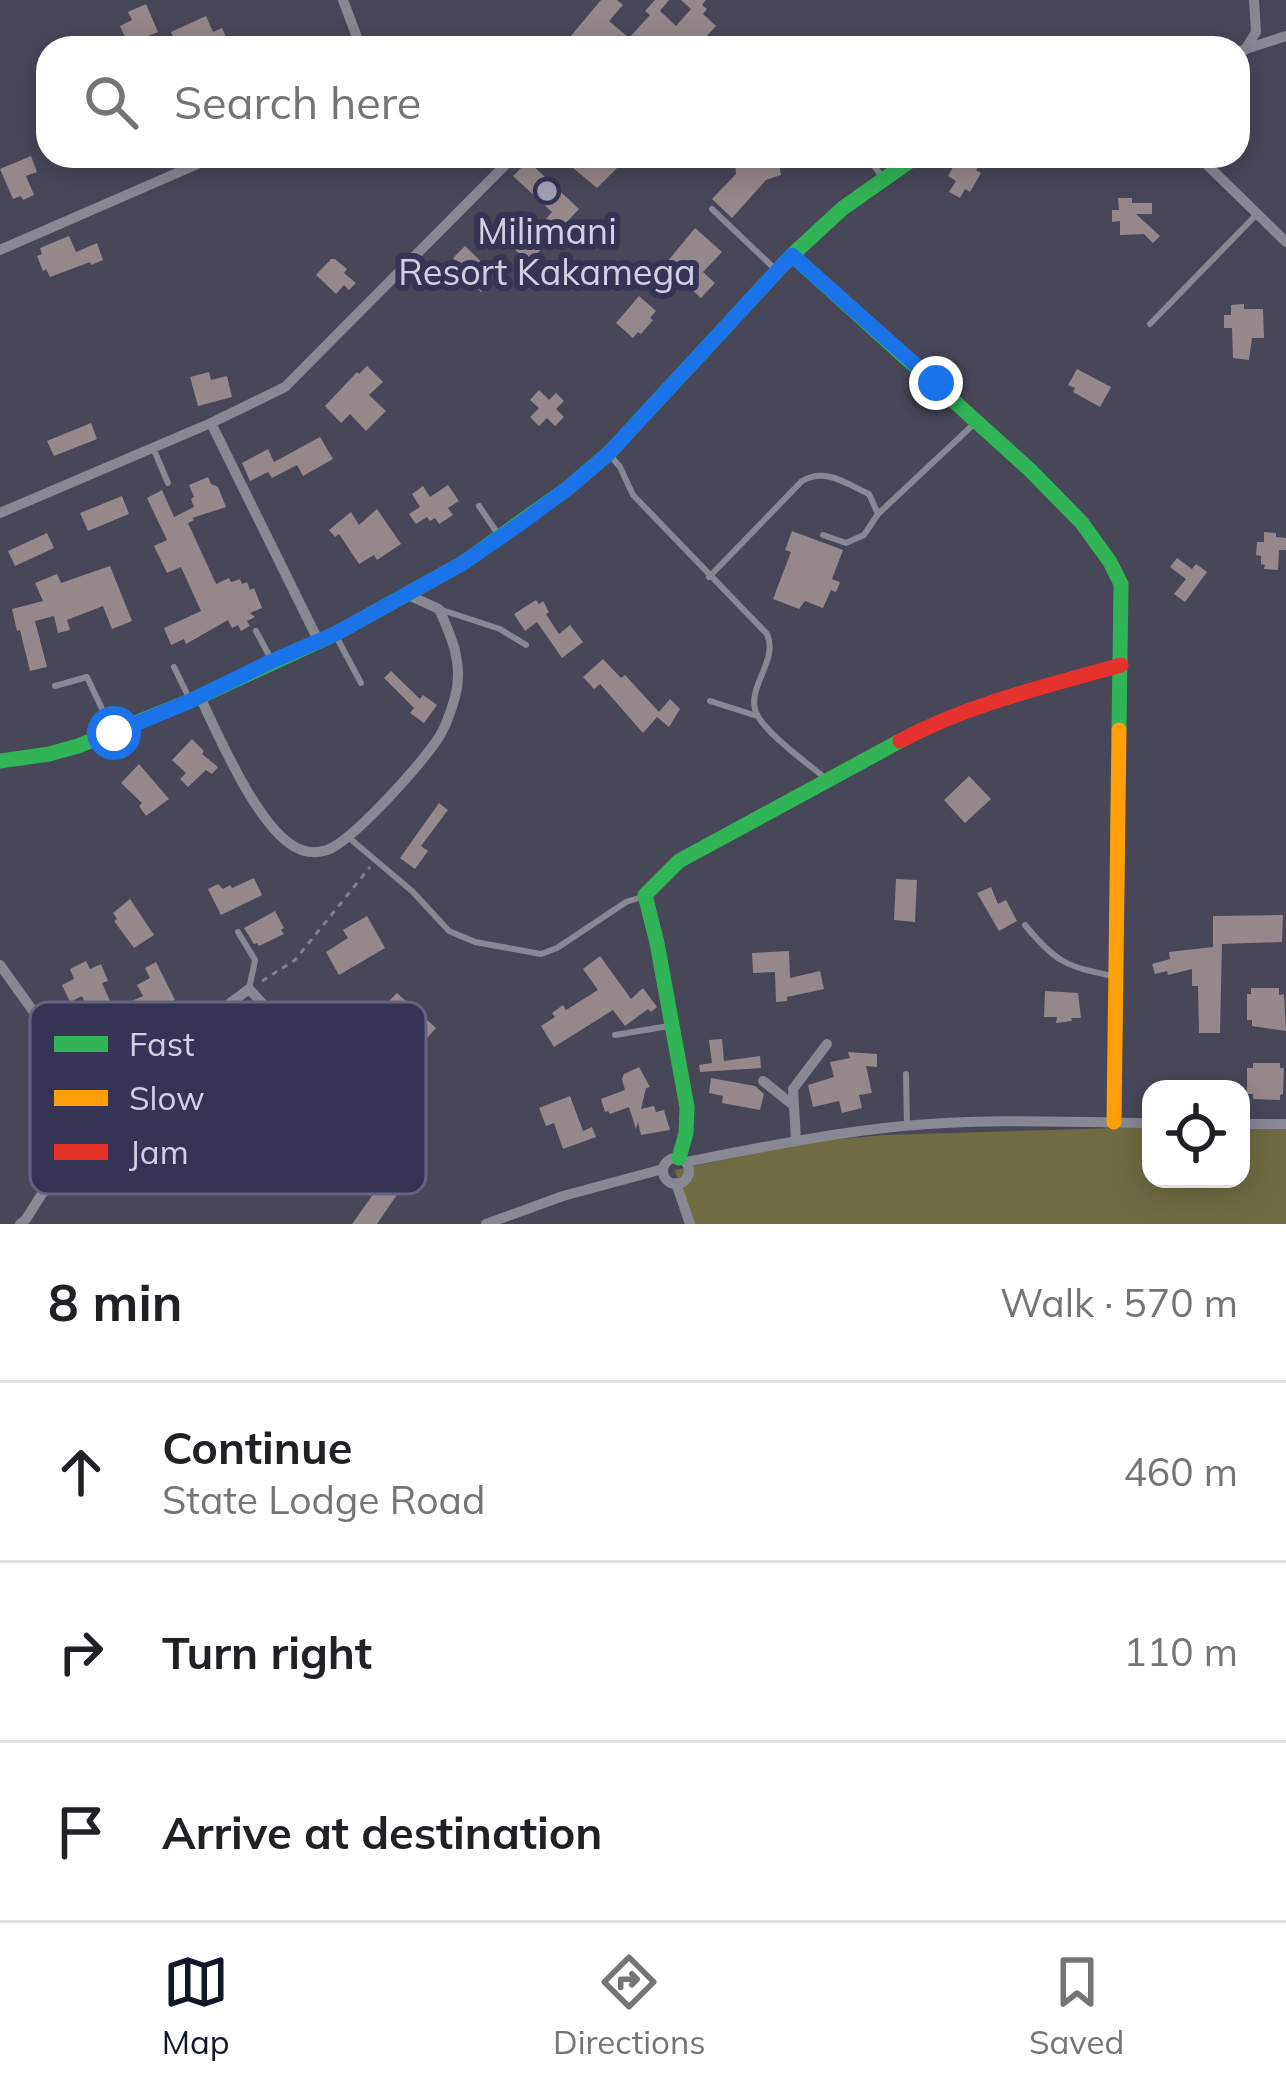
<!DOCTYPE html>
<meta charset="utf-8">
<style>
:root{--surface:#fff;--page:#f6f6f6;--text:#202124;--muted:#757577;--line:#e0e0e0;--accent:#111827}
body{margin:0;font-family:Mulish,sans-serif;background:var(--page);color:var(--text)}
.controls{position:absolute;right:36px;bottom:36px;display:grid;overflow:hidden;border-radius:24px;box-shadow:0 6px 30px #0003}
.controls button{width:108px;height:108px;display:grid;place-items:center;padding:0;border:0;border-bottom:3px solid var(--line);background:var(--surface);color:var(--text);font:60px sans-serif}
.stop{position:absolute;width:36px;height:36px;margin:-27px;border:9px solid #1a73e8;border-radius:50%;background:#fff}
.stop.end{background:#1a73e8;border-color:#fff;box-shadow:0 3px 12px #0008}
.list{margin:0;padding:0;list-style:none}
h2{display:flex;justify-content:space-between;align-items:center;height:156px;margin:0;padding:0 48px;font-size:51px}
h2 small{font-size:39px;font-weight:400;color:var(--muted)}
.list li{display:grid;grid-template-columns:78px 1fr auto;gap:36px;align-items:center;box-sizing:border-box;height:180px;padding:0 48px;border-top:3px solid var(--line)}
.list b{display:block;font-size:45px;white-space:nowrap}
.list p{margin:0;font-size:39px;white-space:nowrap;color:var(--muted)}
.list em{font-size:39px;font-style:normal;color:var(--muted)}
.icon{flex:none;width:66px;height:66px;fill:none;stroke:currentColor;stroke-width:2;stroke-linecap:round;stroke-linejoin:round}
.map{position:relative;flex:none;width:1286px;height:1224px;overflow:hidden}
.search{position:absolute;background:var(--surface);box-shadow:0 6px 30px #0003;left:36px;right:36px;top:36px;height:132px;display:flex;align-items:center;gap:30px;box-sizing:border-box;padding:0 42px;border-radius:36px;color:var(--muted);font-size:45px}
.sheet{height:696px;background:var(--surface)}
nav{display:flex;justify-content:space-around;align-items:center;box-sizing:border-box;height:168px;border-top:3px solid var(--line);background:var(--surface);font-size:33px;color:var(--muted)}
nav a{display:grid;justify-items:center;gap:6px}
nav .on{color:var(--accent)}
.map>svg:first-child{display:block}
</style>
<div class="map">
<svg width="1286" height="1224" viewBox="0 0 1286 1224">
<rect width="100%" height="100%" fill="#474758"/>
<!-- green -->
<path fill="#6f6c43" d="M1241,1126H1286V1224H690L675,1170L810,1142L884,1135L1151,1127V1179H1241Z"/>
<!-- building -->
<g fill="#95888b">
<path d="M601,0H617L623,5L609,21L629,38L650,15L645,11L655,0H669L660,11L676,26L691,9L681,0H706L702,5L707,9L703,14L716,26L696,48H596L590,43L586,48H569L574,42L569,38Z"/>
<path d="M146,4L158,32L148,36L154,48H130L120,26L132,20L128,12Z"/>
<path d="M206,16L213,32L222,28L231,48H178L171,32Z"/>
<path d="M31,156L37,172L26,176L34,195L23,200L21,196L13,199L0,169Z"/>
<path d="M571,156H603L617,168L597,188L566,162Z"/>
<path d="M743,156L778,158L781,175L766,180L732,218L712,199L736,174L735,163Z"/>
<path d="M970,156L982,162L976,170L981,173L970,192L965,189L960,198L949,192L956,181L948,176L956,162L964,166Z"/>
<path d="M528,161L579,209L529,262L512,247L521,237L526,242L552,212L513,176Z"/>
<path d="M1118,198H1132V203H1152V214H1136L1160,236L1153,243L1144,234L1120,235V221L1112,222V210H1119Z"/>
<path d="M695,228L722,252L703,272L715,283L701,298L675,274L673,276L663,267Z"/>
<path d="M69,236L76,252L97,243L103,260L91,265L90,262L50,277L46,269L43,271L37,256L42,254L40,248Z"/>
<path d="M465,246L496,276L481,292L457,268L460,265L453,258Z"/>
<path d="M331,259H335L347,269L344,273L356,283L349,290L344,285L336,294L316,275Z"/>
<path d="M639,296L656,311L650,318L653,320L641,334L638,332L633,338L616,323Z"/>
<path d="M1244,304V309H1263L1264,338H1252L1249,360L1233,358L1232,328H1224V315H1231V305Z"/>
<path d="M367,366L383,382L369,395L386,411L366,431L350,414L341,423L325,406L357,372L359,374Z"/>
<path d="M1077,369L1111,387L1100,407L1073,392L1075,388L1068,385Z"/>
<path d="M209,372L211,380L227,376L232,397L198,406L190,377Z"/>
<path d="M539,390L549,400L556,393L564,401L556,409L564,417L555,426L547,418L539,426L530,417L539,408L530,400Z"/>
<path d="M91,423L97,439L54,456L47,441Z"/>
<path d="M320,437L333,459L303,476L297,465L272,478L268,472L250,481L242,463L268,449L274,462Z"/>
<path d="M208,477L211,484L218,487L226,507L192,518L194,520L188,523L216,584L229,578L231,582L240,579L242,584L247,582L250,590L254,588L262,608L250,613L255,617L247,621L250,626L241,631L238,625L232,628L228,620L186,644L184,639L171,645L164,628L201,611L181,567L167,573L154,546L167,540L147,498L162,490L174,517L194,507L191,499L194,497L189,485Z"/>
<path d="M448,485L459,501L448,508L453,515L439,524L435,518L430,521L427,517L416,524L409,514L420,507L412,494L423,486L430,497Z"/>
<path d="M122,496L129,514L88,531L80,513Z"/>
<path d="M377,509L401,544L377,560L374,555L359,564L339,534L335,537L329,530L351,512L359,525Z"/>
<path d="M792,531L843,550L832,579L840,582L836,592L831,590L823,608L805,601L799,609L773,599L791,552L785,550Z"/>
<path d="M1264,532L1276,533V537L1286,538V550H1279L1278,570L1264,569L1265,565L1261,564V556L1256,555L1257,542H1264Z"/>
<path d="M47,533L54,548L15,566L8,551Z"/>
<path d="M1177,558L1192,569L1196,564L1207,572L1185,602L1174,594L1186,579L1170,567Z"/>
<path d="M110,566L132,621L112,629L103,606L67,620L70,630L58,633L54,616L35,621L47,667L30,671L20,630L17,631L12,609L43,601L35,583L57,574L61,583Z"/>
<path d="M536,600L539,604L543,601L549,612L546,614L559,634L570,625L583,642L562,658L537,622L525,631L514,614Z"/>
<path d="M603,659L621,678L625,675L659,712L670,699L680,709L669,727L657,717L643,733L600,684L594,689L583,677Z"/>
<path d="M391,671L420,699L423,695L437,705L424,723L410,713L414,708L384,678Z"/>
<path d="M192,739L204,751L202,754L218,767L212,774L206,770L188,787L180,779L186,773L172,760Z"/>
<path d="M139,764L169,799L146,816L139,806L142,803L121,783Z"/>
<path d="M969,776L991,799L965,823L944,800Z"/>
<path d="M439,803L448,810L421,846L428,851L415,869L400,858Z"/>
<path d="M254,878L262,895L221,915L208,889L218,884L223,889L230,885L232,888Z"/>
<path d="M896,879L917,880L915,922L894,920Z"/>
<path d="M991,887L998,904L1006,900L1017,921L999,931L977,893Z"/>
<path d="M130,899L154,935L134,948L114,921L117,919L113,913Z"/>
<path d="M275,911L284,928L281,930L284,934L259,946L257,943L254,944L244,928Z"/>
<path d="M1283,915L1282,942L1222,944L1220,1033H1199L1198,986H1192V969L1168,975L1167,971L1155,974L1152,964L1170,959L1169,952L1213,947V916Z"/>
<path d="M367,916L385,948L339,975L326,952L348,938L343,930Z"/>
<path d="M789,951L790,978L820,971L824,989L787,997V1001L776,1002L775,972L753,973L752,953Z"/>
<path d="M600,956L631,999L643,988L657,1007L651,1012L648,1009L625,1026L613,1010L554,1047L541,1026L555,1017L552,1013L563,1005L566,1010L598,990L583,969Z"/>
<path d="M86,961L90,969L101,964L108,981L102,983L111,1003L94,1011L92,1005L87,1007L82,996L70,1002L62,985L74,979L70,969Z"/>
<path d="M156,962L175,1000L157,1010L159,1015L138,1026L147,1042L130,1052L111,1010L143,996L137,985L150,978L145,968Z"/>
<path d="M1251,988H1279V995L1284,994L1286,1031L1252,1026V1020H1247V994H1251Z"/>
<path d="M1045,991L1078,993L1081,1018H1071L1072,1021L1056,1023L1057,1017H1044Z"/>
<path d="M397,993L436,1028L407,1060L380,1035L392,1021L380,1010Z"/>
<path d="M722,1039L724,1061L760,1056L761,1068L700,1072L699,1065L712,1063L709,1040Z"/>
<path d="M848,1052L877,1054V1067L866,1066L872,1093L859,1095L862,1108L842,1113L839,1101L813,1107L808,1085L834,1077L830,1062L850,1058Z"/>
<path d="M1253,1063H1280V1068H1284L1283,1094L1280,1095V1100L1253,1099V1094H1247V1068H1253Z"/>
<path d="M639,1067L650,1087L646,1088L641,1109L654,1106L656,1112L664,1110L670,1130L641,1135L638,1122L636,1129L629,1107L610,1114L608,1111L605,1112L601,1099L625,1090L622,1079L624,1074Z"/>
<path d="M711,1078L755,1086L764,1094L760,1110L722,1103L723,1096L709,1093Z"/>
<path d="M570,1096L583,1131L592,1127L596,1137L563,1149L554,1123L546,1126L539,1108Z"/>
<path d="M391,1169L407,1180L377,1224H352Z"/>
</g>
<g fill="none" stroke-linecap="round" stroke-linejoin="round">
<!-- path -->
<path stroke="#7f7f89" stroke-width="3" stroke-dasharray="6 6" stroke-linecap="butt" d="M262,981L295,960L370,867"/>
<!-- lane -->
<g stroke="#888893" stroke-width="6">
<path d="M868,156L881,176"/>
<path d="M712,209L775,269"/>
<path d="M1150,324L1257,214"/>
<path d="M154,450L168,483"/>
<path d="M610,455L620,467L633,495L767,634C780,662 741,691 759,718C771,737 807,763 825,778"/>
<path d="M479,506L498,534"/>
<path d="M878,514L976,422"/>
<path d="M709,577L802,481C825,467 847,484 869,494L878,514L864,535L846,543L823,535"/>
<path d="M442,610L500,629L526,645"/>
<path d="M256,631L271,659"/>
<path d="M337,638L361,683"/>
<path d="M174,667L189,698"/>
<path d="M55,686L87,677L112,730"/>
<path d="M710,701L757,716"/>
<path d="M348,837L412,891L449,931L475,942L541,954L557,948L626,902L642,897"/>
<path d="M1025,925C1055,962 1067,967 1113,976"/>
<path d="M238,932L255,960L249,989"/>
<path d="M615,1035L669,1026"/>
<path d="M158,1073L243,1122"/>
<path d="M906,1074L907,1125"/>
</g>
<!-- street -->
<g stroke="#888893" stroke-width="10">
<path d="M343,0L361,48"/>
<path d="M1243,50L1286,36"/>
<path d="M1245,50L1256,32L1254,0"/>
<path d="M1198,156L1286,242"/>
<path d="M0,250L216,156"/>
<path d="M211,423L319,642"/>
<path d="M0,513L211,423L285,387L514,156"/>
<path d="M200,697C219,736 259,832 299,849C307,853 319,853 327,850C353,841 420,765 437,740C445,729 451,711 455,697C464,665 452,638 439,609L408,595"/>
<path d="M0,965L56,1043L71,1086L66,1156L26,1219L20,1224"/>
<path d="M763,1081L793,1105"/>
<path d="M1241,1124H1286"/>
<path d="M796,1140L793,1089L827,1044"/>
<path d="M66,1156L80,1149L202,1024L249,989L300,1044"/>
<circle cx="676" cy="1171" r="13"/>
<path d="M686,1162C758,1148 830,1133 903,1126C985,1118 1069,1122 1151,1123"/>
<path d="M676,1183L690,1224"/>
<path d="M486,1224L563,1196L663,1169"/>
</g>
<!-- fast -->
<g stroke="#30b455" stroke-width="15">
<path d="M792,255L1030,470L1082,523L1110,562L1121,584L1119,730"/>
<path d="M0,761L49,754L78,746L190,701L335,634L463,563L568,488L609,453L792,255L843,208L917,156"/>
<path d="M679,1158L686,1133L687,1107L657,943L645,895L679,861L900,741"/>
</g>
<!-- slow -->
<path stroke="#ff9f0a" stroke-width="15" d="M1114,1122L1119,730"/>
<!-- jam -->
<path stroke="#e5322d" stroke-width="15" d="M900,741C969,704 1046,686 1121,665"/>
</g>
<g fill="none" stroke-linecap="round" stroke-linejoin="round">
<!-- route -->
<path stroke="#1a73e8" stroke-width="15" d="M114,733L190,701L272,661L335,634L463,563L521,523L568,488L609,453L792,255L936,383"/>
</g>
<!-- markers -->
<circle fill="#a0a0b4" stroke="#363454" stroke-width="4.5" cx="547" cy="191" r="12"/>
<g text-anchor="middle" stroke-width="12" stroke-linejoin="round" paint-order="stroke">
<!-- poi labels -->
<g font-size="36" fill="#d0d0e5" stroke="#363454">
<text x="547" y="244">Milimani<tspan x="547" dy="41">Resort Kakamega</tspan></text>
</g>
</g>
<!-- legend -->
<rect x="30" y="1002" width="396" height="192" rx="18" fill="#363454" stroke="#646380" stroke-width="3"/>
<rect x="54" y="1036" width="54" height="16" fill="#30b455"/>
<rect x="54" y="1090" width="54" height="16" fill="#ff9f0a"/>
<rect x="54" y="1144" width="54" height="16" fill="#e5322d"/>
<g font-size="33" fill="#d0d0e5">
<text x="129" y="1056">Fast</text>
<text x="129" y="1110">Slow</text>
<text x="129" y="1164">Jam</text>
</g>
</svg>
<div class="controls">
<button><svg class="icon" aria-label="locate" viewBox="0 0 24 24"><circle cx="12" cy="12" r="6"/><path d="M12 2v4M12 18v4M2 12h4M18 12h4"/></svg></button>
</div>
<div class="stop" style="left:114px;top:733px"></div>
<div class="stop end" style="left:936px;top:383px"></div>
<div class="search"><svg class="icon" aria-label="search" viewBox="0 0 24 24"><circle cx="10" cy="10" r="6"/><path d="M15 15l6 6"/></svg>Search here</div>
</div>
<section class="sheet">
<h2>8 min<small>Walk · 570 m</small></h2>
<ul class="list">
<li><svg class="icon" aria-label="ahead" viewBox="0 0 24 24"><path d="M12 20V5M6 11l6-6 6 6"/></svg><div><b>Continue</b><p>State Lodge Road</p></div><em>460 m</em></li>
<li><svg class="icon" aria-label="right" viewBox="0 0 24 24"><path d="M7 20v-9h11M14 6l5 5-5 5"/></svg><div><b>Turn right</b></div><em>110 m</em></li>
<li><svg class="icon" aria-label="arrive" viewBox="0 0 24 24"><path d="M6 21V4h12l-3 4 3 4H6"/></svg><div><b>Arrive at destination</b></div></li>
</ul>
</section>
<nav>
<a class="on"><svg class="icon" aria-label="map" viewBox="0 0 24 24"><path d="M3 6l6-2 6 2 6-2v14l-6 2-6-2-6 2zM9 4v14M15 6v14"/></svg>Map</a>
<a><svg class="icon" aria-label="directions" viewBox="0 0 24 24"><path d="M12 3l9 9-9 9-9-9zM9 14v-3h6M13 9l2 2-2 2"/></svg>Directions</a>
<a><svg class="icon" aria-label="saved" viewBox="0 0 24 24"><path d="M7 4h10v16l-5-4-5 4z"/></svg>Saved</a>
</nav>
